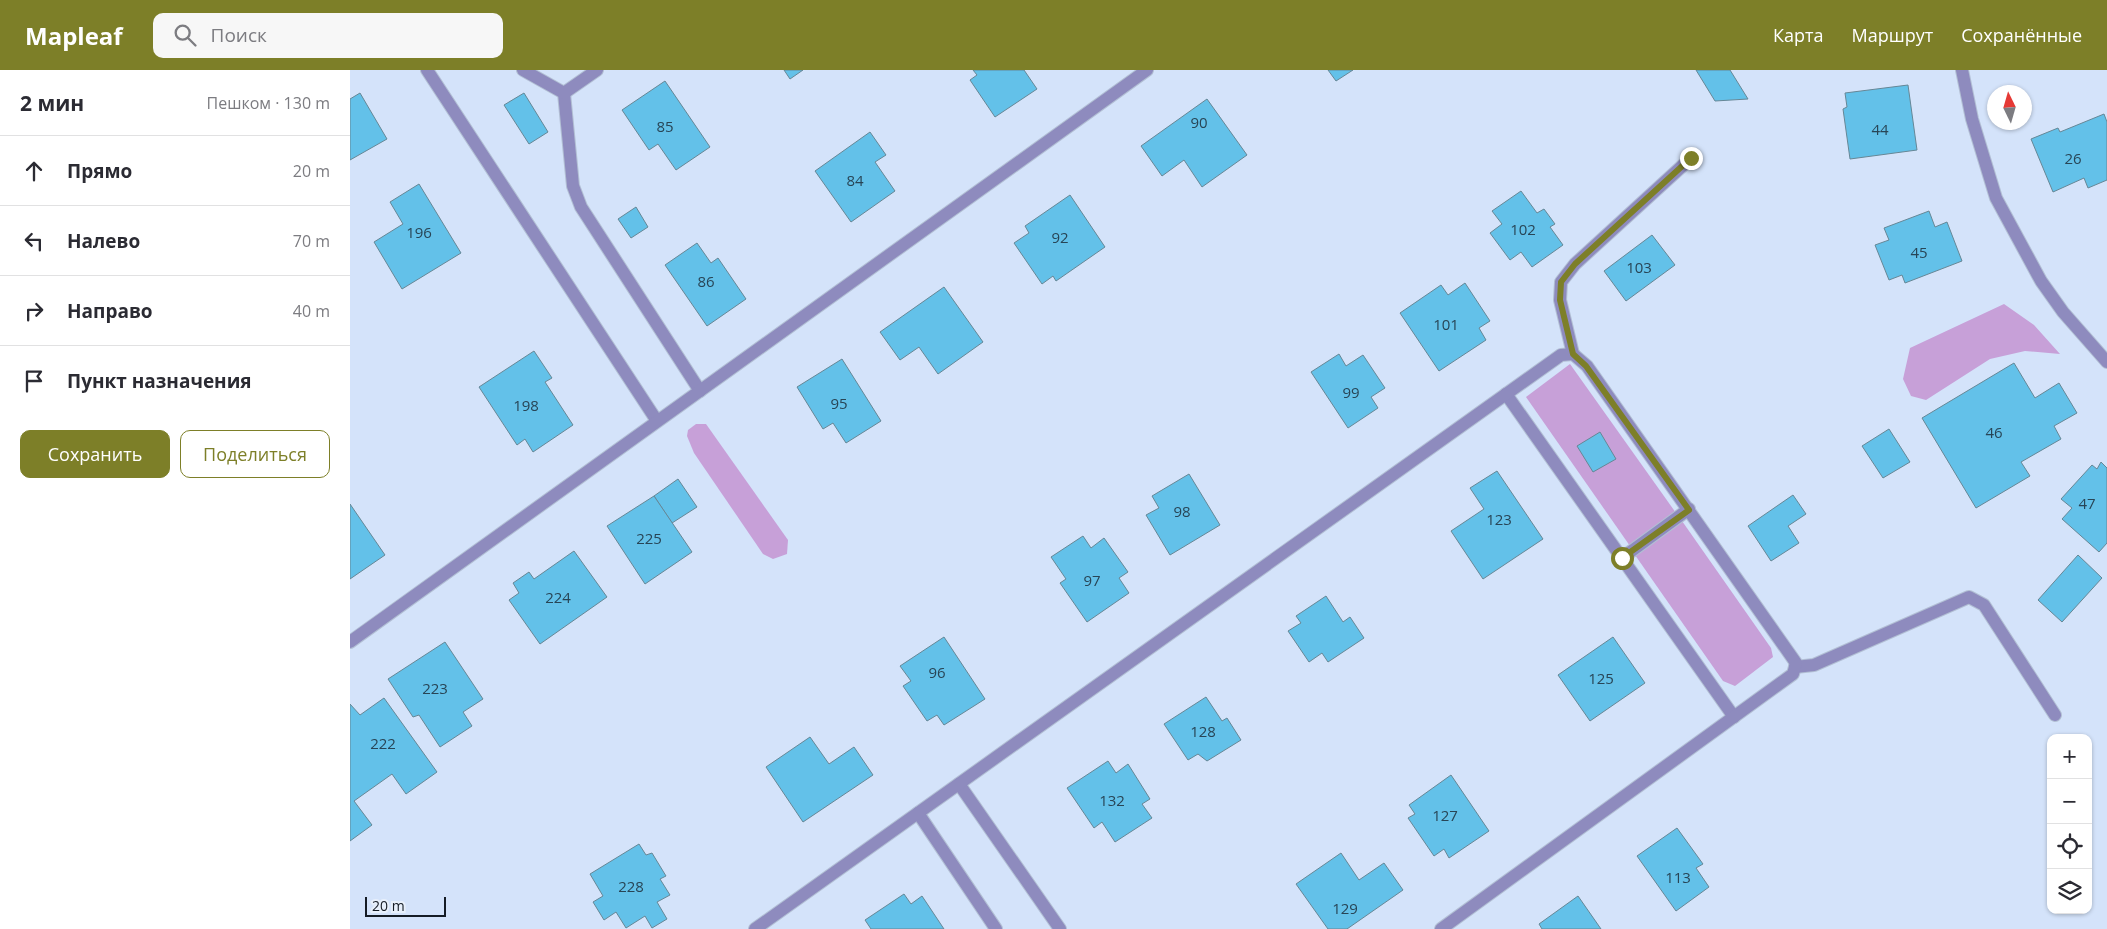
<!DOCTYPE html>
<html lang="ru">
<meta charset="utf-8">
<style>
:root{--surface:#fff;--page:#f7f7f7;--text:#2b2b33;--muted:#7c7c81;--line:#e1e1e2;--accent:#7d7f28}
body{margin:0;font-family:"Open Sans",sans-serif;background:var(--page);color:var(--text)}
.controls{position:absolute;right:15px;bottom:15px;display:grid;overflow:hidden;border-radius:10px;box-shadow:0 1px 4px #0004}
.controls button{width:45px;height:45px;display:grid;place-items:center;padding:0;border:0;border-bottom:1px solid var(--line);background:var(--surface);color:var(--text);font:25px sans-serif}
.compass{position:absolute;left:1637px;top:15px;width:45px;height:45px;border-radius:50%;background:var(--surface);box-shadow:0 1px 4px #0004;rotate:355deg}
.scale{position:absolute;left:15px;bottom:12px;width:81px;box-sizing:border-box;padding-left:5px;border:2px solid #151c25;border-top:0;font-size:14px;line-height:18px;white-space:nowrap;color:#151c25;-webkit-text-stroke:4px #e8f0fb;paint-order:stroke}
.stop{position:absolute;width:15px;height:15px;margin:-11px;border:4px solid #7d7f28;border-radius:50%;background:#fff}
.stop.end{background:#7d7f28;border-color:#fff;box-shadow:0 1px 5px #0008}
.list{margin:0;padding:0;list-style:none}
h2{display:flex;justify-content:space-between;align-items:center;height:65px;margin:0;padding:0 20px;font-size:21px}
h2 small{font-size:16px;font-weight:400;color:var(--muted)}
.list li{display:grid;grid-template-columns:32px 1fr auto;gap:15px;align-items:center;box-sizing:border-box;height:70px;padding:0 20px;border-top:1px solid var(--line)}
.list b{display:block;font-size:19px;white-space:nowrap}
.list em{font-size:16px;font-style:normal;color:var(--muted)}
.actions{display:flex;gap:10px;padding:15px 20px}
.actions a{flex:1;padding:11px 0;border:1px solid var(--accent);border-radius:10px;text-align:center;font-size:18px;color:var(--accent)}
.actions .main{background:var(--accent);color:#fff}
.icon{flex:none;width:28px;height:28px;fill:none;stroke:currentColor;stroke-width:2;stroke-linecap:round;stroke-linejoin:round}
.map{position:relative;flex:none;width:1757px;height:859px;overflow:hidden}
header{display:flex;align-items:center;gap:30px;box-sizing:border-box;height:70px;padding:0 25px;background:var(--accent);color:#fff}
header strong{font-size:24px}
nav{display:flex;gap:28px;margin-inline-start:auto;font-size:18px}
.search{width:350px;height:45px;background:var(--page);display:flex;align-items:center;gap:12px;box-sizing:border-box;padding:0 18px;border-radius:10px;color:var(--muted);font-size:19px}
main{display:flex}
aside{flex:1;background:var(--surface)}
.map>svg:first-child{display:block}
</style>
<header>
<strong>Mapleaf</strong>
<div class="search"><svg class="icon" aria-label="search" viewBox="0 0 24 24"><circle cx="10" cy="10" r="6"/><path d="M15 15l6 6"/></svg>Поиск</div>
<nav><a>Карта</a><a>Маршрут</a><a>Сохранённые</a></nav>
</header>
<main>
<aside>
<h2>2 мин<small>Пешком · 130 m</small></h2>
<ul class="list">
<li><svg class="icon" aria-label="ahead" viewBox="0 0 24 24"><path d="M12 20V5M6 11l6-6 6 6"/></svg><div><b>Прямо</b></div><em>20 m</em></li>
<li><svg class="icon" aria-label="left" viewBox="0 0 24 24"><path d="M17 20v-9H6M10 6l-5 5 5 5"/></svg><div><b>Налево</b></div><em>70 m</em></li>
<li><svg class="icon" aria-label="right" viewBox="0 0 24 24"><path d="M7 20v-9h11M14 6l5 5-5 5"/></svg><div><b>Направо</b></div><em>40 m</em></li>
<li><svg class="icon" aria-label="arrive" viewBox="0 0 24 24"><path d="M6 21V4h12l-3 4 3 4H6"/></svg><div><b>Пункт назначения</b></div></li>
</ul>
<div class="actions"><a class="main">Сохранить</a><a>Поделиться</a></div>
</aside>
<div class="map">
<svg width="1757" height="859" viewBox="0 0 1757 859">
<rect width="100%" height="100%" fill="#d4e3fa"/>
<!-- green -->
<g fill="#c7a0d8">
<path d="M1654,234L1684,255L1710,284L1675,281L1640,289L1576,330L1561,326L1553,309L1560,278Z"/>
<path d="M1220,294L1326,443L1280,476L1176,327Z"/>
<path d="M346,354H356L438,470L437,484L423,489L413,484L344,383L337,366L338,360Z"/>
<path d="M1332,451L1421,578L1423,587L1385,616L1373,611L1285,485Z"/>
</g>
<!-- building -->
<g fill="#63c1e9" stroke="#668796">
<path d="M434,0H453L440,9Z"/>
<path d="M623,0H674L687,19L645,47L620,10L627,5Z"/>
<path d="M978,0H1003L986,11Z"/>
<path d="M1346,0H1380L1398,29L1365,31Z"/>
<path d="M315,11L360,77L326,100L308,74L299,80L272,40Z"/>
<path d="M1558,15L1567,80L1500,89L1493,39L1497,37L1495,23Z"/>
<path d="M10,23L37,69L0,90V29Z"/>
<path d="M174,23L198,62L179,74L154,35Z"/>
<path d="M857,29L897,85L852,117L834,90L812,106L791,76Z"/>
<path d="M1754,44L1757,52V110L1738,118L1734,108L1703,122L1681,69L1708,58L1710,62Z"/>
<path d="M520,62L536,85L525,92L545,121L501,152L465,101Z"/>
<path d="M69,114L111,183L52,219L24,172L53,154L40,132Z"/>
<path d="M1171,121L1187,143L1194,139L1205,154L1200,157L1213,175L1182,197L1171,182L1160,190L1140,163L1152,154L1142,141Z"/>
<path d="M720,125L755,177L706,211L703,206L692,214L664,173L679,163L675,156Z"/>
<path d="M286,137L298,157L281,168L268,149Z"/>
<path d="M1579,141L1585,157L1597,152L1612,191L1555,213L1552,205L1539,210L1525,175L1539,170L1534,158Z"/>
<path d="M1302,165L1325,195L1276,231L1254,201Z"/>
<path d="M347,173L361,193L368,188L396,229L357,256L315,195Z"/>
<path d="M1115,213L1140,251L1129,258L1136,270L1089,301L1050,243L1091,215L1098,225Z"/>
<path d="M594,217L633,272L588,304L569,277L550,290L530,262Z"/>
<path d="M184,281L202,308L195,312L223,355L183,382L175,369L167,375L129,317Z"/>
<path d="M989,284L996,296L1013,285L1035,318L1021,327L1028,338L998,358L961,302Z"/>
<path d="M492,289L531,351L496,373L483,353L473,359L447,317Z"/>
<path d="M1664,293L1685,328L1709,313L1727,343L1704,356L1711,369L1671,392L1680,406L1626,438L1572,348Z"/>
<path d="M1539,359L1560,392L1533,408L1512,376Z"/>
<path d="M1250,362L1266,389L1243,402L1227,376Z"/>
<path d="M1751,392L1757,398V473L1749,482L1712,449L1722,438L1711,429L1742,395L1747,399Z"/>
<path d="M1147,401L1193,469L1133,509L1101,461L1134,439L1120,418Z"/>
<path d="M839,404L870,455L820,485L796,445L809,438L802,426Z"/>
<path d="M328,409L347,437L322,453L304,426Z"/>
<path d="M1443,425L1456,444L1438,456L1449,473L1421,491L1398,456Z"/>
<path d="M304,426L342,482L295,514L257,456Z"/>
<path d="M0,434L35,485L0,509Z"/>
<path d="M733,466L741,478L754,468L778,502L769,508L779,523L737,552L710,513L716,509L701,487Z"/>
<path d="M224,481L257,527L190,574L159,530L169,523L163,513L179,502L184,509Z"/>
<path d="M1728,485L1752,508L1712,552L1688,530Z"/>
<path d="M976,526L993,552L1000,547L1014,568L978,592L972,583L959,592L938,561L951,553L946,546Z"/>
<path d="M594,567L635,629L594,655L587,645L577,651L553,616L561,611L550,596Z"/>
<path d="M1263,567L1295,613L1240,651L1208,605Z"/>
<path d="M95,572L133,629L113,642L122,656L90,677L69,645L63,647L38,609Z"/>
<path d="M856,627L872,651L877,648L891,670L857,691L848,684L838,690L814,654Z"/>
<path d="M34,628L87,702L56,724L42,704L4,731L22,755L0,771V634L10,645Z"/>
<path d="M460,667L479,694L504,677L523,705L453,752L416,697Z"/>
<path d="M758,691L766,703L778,694L800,729L792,734L802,748L765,772L752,752L744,758L717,718Z"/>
<path d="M1101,705L1139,761L1099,788L1094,779L1084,786L1058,748L1065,744L1059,735Z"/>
<path d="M1327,758L1353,794L1346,798L1359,817L1326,841L1287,786Z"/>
<path d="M289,774L296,785L302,783L316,806L310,809L320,825L307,832L317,849L302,858L295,846L276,858L266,842L254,850L243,832L253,826L240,804Z"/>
<path d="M991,783L1009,810L1034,793L1053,820L997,859H978L946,814Z"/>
<path d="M554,824L561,834L572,826L594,859H521L515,850Z"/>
<path d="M1228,826L1251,859H1192L1189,854Z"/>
</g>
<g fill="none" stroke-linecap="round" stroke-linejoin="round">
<defs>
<g id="lane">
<path d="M77,0L307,351"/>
<path d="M173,0L214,23L223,116L231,137L350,321"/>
<path d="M1223,284L1210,230L1211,212L1225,194L1341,88"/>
<path d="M1156,324L1384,647"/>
<path d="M1272,488L1339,439"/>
<path d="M1445,597L1464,595L1619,527L1634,535L1705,645"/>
<path d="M609,714L710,859"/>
<path d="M568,743L646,859"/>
</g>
<g id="street">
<path d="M1612,0L1622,49L1646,128L1691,211L1713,242L1757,292"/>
<path d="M214,23L247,0"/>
<path d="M0,572L797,0"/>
<path d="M405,859L1211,285L1223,284L1237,296L1446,593L1443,604L1091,859"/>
</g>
</defs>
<!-- lane casing -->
<use href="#lane" stroke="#b2bfd4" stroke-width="14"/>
<!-- street casing -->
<use href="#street" stroke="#b2bfd4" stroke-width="14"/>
<!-- lane -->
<use href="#lane" stroke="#8e8bbe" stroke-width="12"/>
<!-- street -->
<use href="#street" stroke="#8e8bbe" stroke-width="12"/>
</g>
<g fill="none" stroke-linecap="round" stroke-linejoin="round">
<!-- route -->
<path stroke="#7d7f28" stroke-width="6" d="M1272,488L1339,440L1236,296L1223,284L1210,230L1211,212L1225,194L1341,88"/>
</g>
<g text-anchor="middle" stroke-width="4.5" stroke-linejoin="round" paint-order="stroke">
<!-- number labels -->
<g font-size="15" fill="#284556">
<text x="849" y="58">90</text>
<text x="315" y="62">85</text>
<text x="1530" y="65">44</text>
<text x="1723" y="94">26</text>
<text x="505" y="116">84</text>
<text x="1173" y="165">102</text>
<text x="69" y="168">196</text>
<text x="710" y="173">92</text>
<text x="1569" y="188">45</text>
<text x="1289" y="203">103</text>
<text x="356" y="217">86</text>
<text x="1096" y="260">101</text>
<text x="1001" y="328">99</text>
<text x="489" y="339">95</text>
<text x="176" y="341">198</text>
<text x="1644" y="368">46</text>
<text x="1737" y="439">47</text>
<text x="832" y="447">98</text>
<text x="1149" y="455">123</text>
<text x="299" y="474">225</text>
<text x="742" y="516">97</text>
<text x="208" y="533">224</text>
<text x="587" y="608">96</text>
<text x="1251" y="614">125</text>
<text x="85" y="624">223</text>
<text x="853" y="667">128</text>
<text x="33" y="679">222</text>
<text x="762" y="736">132</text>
<text x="1095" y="751">127</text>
<text x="1328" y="813">113</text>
<text x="281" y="822">228</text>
<text x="995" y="844">129</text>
</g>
</g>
</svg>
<div class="controls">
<button>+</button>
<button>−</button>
<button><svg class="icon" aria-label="locate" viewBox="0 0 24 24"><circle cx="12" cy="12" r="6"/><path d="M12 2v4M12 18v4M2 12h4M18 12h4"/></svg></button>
<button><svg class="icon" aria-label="layers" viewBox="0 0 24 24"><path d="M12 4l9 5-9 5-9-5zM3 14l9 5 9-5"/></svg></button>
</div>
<svg class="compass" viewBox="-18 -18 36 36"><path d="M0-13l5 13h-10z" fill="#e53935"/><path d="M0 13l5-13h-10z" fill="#7c7c81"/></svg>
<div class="scale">20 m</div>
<div class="stop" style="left:1272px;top:488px"></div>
<div class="stop end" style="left:1341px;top:88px"></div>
</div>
</main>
